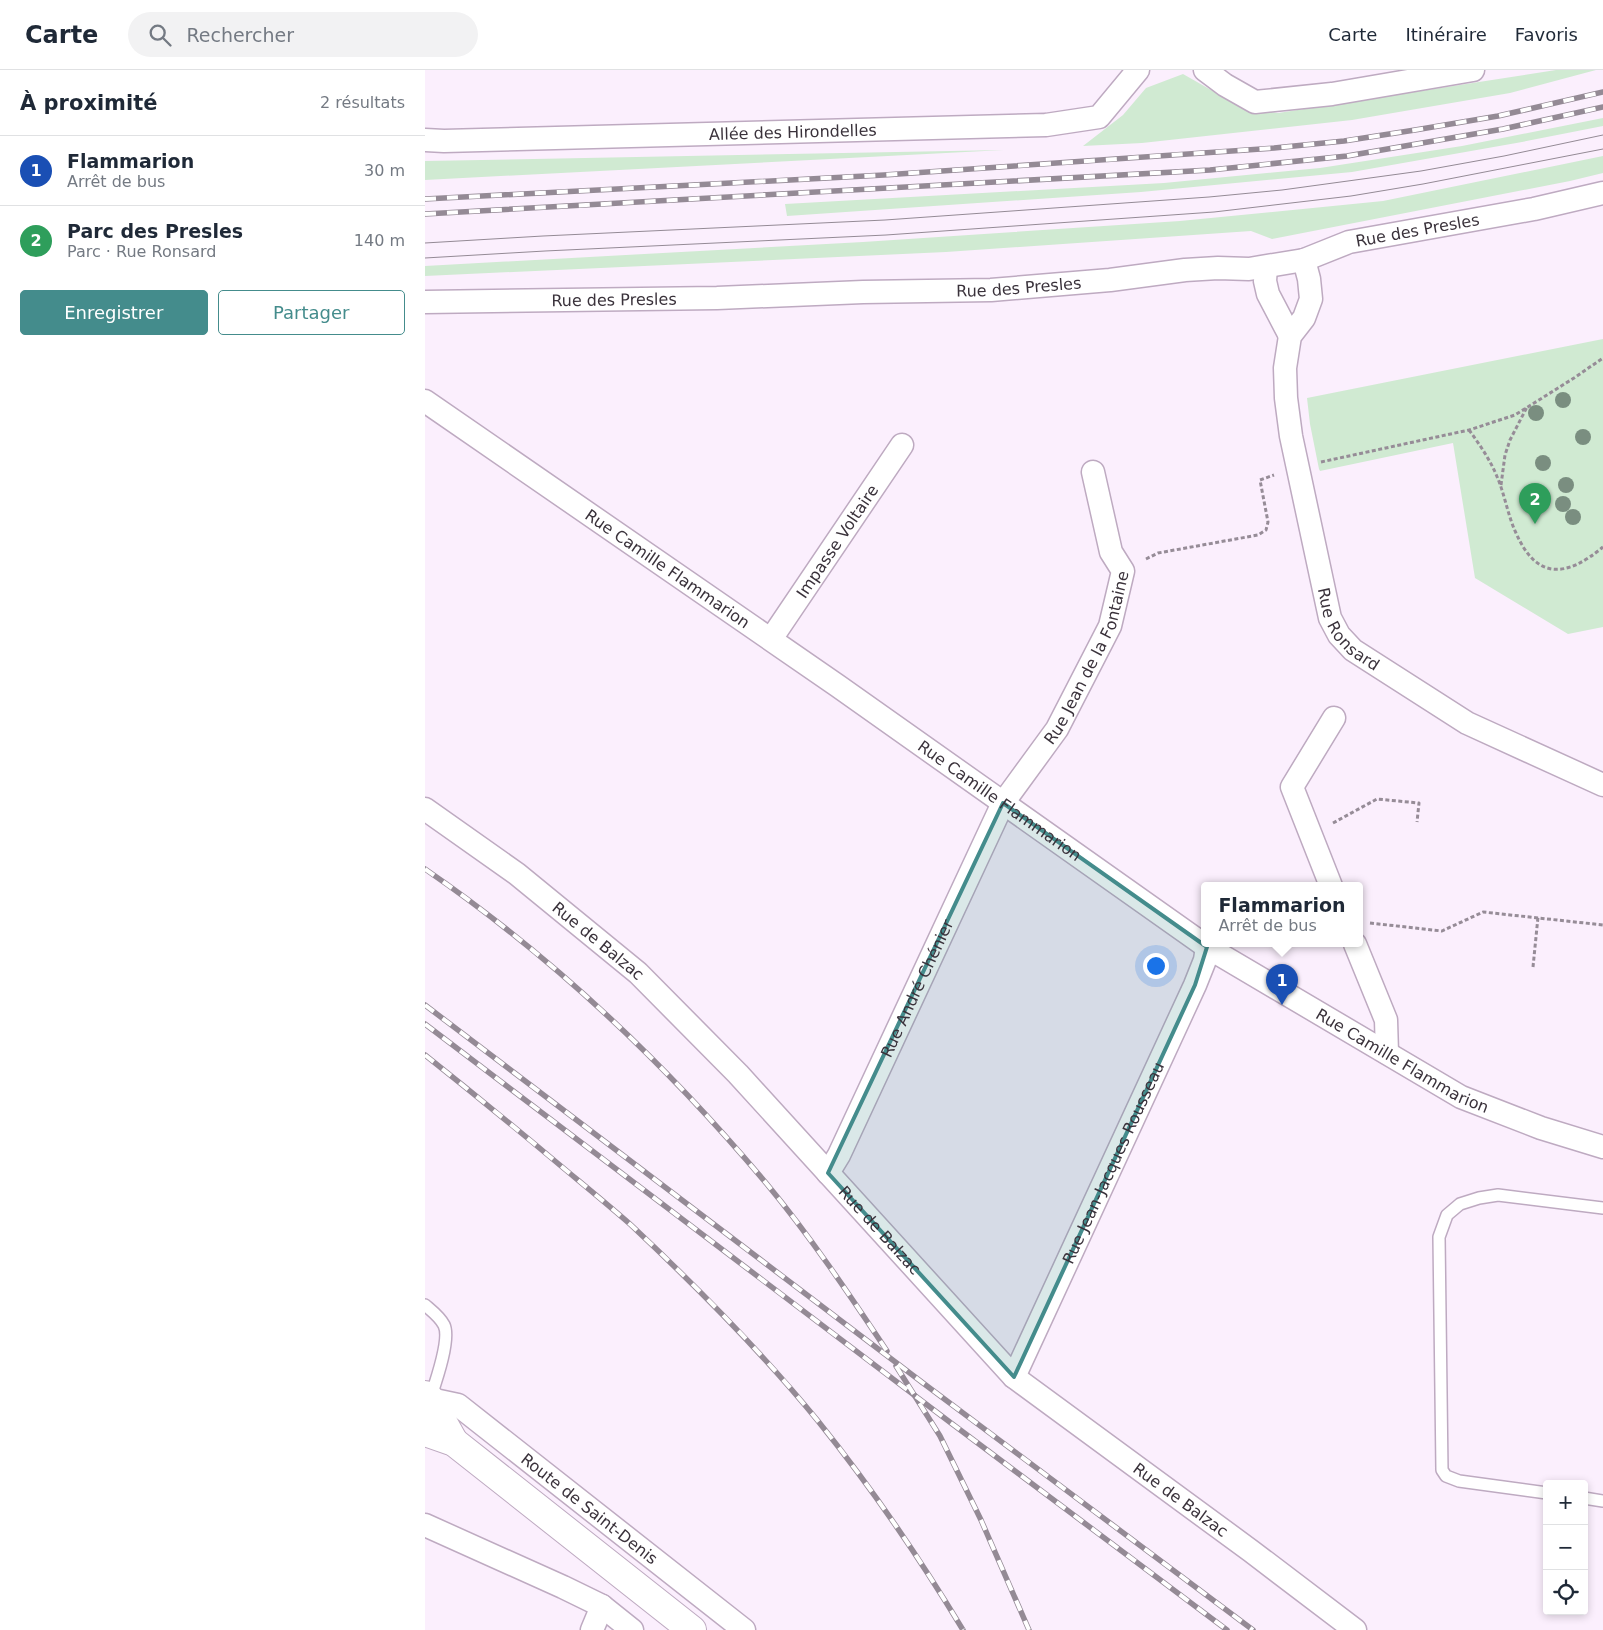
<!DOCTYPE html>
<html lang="fr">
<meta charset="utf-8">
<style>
:root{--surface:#fff;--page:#f2f2f3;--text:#1f2937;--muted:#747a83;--line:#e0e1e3;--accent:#448c8c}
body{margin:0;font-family:"DejaVu Sans",sans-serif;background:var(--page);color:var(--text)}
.controls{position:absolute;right:15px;bottom:15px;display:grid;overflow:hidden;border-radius:5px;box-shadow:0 2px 8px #0003}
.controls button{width:45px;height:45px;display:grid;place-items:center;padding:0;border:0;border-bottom:1px solid var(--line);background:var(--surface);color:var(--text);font:25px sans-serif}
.you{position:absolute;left:730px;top:895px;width:18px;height:18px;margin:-12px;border:4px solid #fff;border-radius:50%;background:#1a73e8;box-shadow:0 0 0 8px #1a73e833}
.badge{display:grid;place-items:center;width:32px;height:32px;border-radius:50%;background:var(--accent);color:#fff;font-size:16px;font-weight:700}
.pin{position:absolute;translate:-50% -41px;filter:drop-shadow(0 1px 2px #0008)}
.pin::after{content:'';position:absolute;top:26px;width:18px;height:15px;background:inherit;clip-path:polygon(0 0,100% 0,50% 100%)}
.popup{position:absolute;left:776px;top:812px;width:162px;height:65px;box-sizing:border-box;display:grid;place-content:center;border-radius:5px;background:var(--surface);filter:drop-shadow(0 1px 4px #0005);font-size:16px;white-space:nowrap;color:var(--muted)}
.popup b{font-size:19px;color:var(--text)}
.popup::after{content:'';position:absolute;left:50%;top:100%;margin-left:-10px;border:10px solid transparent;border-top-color:var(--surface)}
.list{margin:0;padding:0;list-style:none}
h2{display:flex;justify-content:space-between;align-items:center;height:65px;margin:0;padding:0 20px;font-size:21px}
h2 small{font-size:16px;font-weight:400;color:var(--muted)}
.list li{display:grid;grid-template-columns:32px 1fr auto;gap:15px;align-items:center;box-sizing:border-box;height:70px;padding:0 20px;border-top:1px solid var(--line)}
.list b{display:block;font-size:19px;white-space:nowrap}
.list p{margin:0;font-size:16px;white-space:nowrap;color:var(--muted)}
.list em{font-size:16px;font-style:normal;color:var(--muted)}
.actions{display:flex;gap:10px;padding:15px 20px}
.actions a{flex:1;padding:11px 0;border:1px solid var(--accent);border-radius:5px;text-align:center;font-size:18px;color:var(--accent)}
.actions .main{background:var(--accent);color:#fff}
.icon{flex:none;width:28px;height:28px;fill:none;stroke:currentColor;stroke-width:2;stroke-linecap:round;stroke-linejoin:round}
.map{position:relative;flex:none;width:1178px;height:1560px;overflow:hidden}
header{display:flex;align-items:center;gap:30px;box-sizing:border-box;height:70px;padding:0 25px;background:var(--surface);border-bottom:1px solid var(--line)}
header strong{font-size:24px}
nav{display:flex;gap:28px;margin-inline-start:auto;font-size:18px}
.search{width:350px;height:45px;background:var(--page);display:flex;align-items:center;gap:12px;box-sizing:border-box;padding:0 18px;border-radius:28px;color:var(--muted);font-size:19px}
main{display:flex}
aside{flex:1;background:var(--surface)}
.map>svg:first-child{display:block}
</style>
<header>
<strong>Carte</strong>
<div class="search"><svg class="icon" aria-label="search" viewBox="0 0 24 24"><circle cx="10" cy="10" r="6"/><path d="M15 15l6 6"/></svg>Rechercher</div>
<nav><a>Carte</a><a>Itinéraire</a><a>Favoris</a></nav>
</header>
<main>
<aside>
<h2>À proximité<small>2 résultats</small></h2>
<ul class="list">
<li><span class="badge" style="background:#1a4fb4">1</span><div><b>Flammarion</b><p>Arrêt de bus</p></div><em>30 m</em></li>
<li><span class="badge" style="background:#2e9e5b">2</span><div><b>Parc des Presles</b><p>Parc · Rue Ronsard</p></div><em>140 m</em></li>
</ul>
<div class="actions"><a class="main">Enregistrer</a><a>Partager</a></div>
</aside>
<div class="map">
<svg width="1178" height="1560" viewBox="0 0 1178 1560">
<rect width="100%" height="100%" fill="#fbeffd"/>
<!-- green -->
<g fill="#d0ead2">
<path d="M1131,0H1171L1085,23L927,50L717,73L658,76L698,45L721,18L758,4L816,37L853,43Z"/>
<path d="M1178,48V56L1097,72L927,102L716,122L362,146L360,134L739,113L895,98L1037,76Z"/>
<path d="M579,80L0,110V91Z"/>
<path d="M1178,86V103L1145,111L847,169L826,161L521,182L0,206V196L438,172L755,151L958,131Z"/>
<path d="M1178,269V557L1143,564L1050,508L1028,373L895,401L894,399L885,354L882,328Z"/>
</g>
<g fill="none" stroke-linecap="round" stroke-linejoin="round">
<defs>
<g id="service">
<path d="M0,1235C7,1241 15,1247 19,1255C26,1269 10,1314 5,1329"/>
<path d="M1122,1423L1034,1411L1021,1406L1017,1400L1014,1167L1022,1145L1035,1134L1054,1128L1073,1125L1178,1138"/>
<path d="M1159,1428L1178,1431"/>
</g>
<g id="minor">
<path d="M780,0L800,15L830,32L907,24L1048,0"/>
<path id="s1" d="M0,70L19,71L621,55L674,47L713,0"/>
<path id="s2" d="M879,190L884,209L886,229L879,248L865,266L860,298L861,328L866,366L905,548L914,565L928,580L1042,653L1178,715"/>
<path d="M841,197L840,211L843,224L865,266"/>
<path id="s3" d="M0,232L292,228L438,222L566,220L685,210L760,200L793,198L824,199L879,190L924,172L1109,139L1178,123"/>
<path id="s4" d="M0,331L413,616L782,877L1036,1027L1116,1058L1178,1077"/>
<path id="s5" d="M346,569L477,375"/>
<path id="s6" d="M0,739L92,804L213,903L313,1004L589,1307L826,1481L930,1560"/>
<path d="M906,816L867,717L909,648"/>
<path d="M930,874L961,950L962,983"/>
<path id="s7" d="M403,1103L414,1085L578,733L632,659L685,556L698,501L686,482L668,402"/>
<path id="s8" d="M589,1307L770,915L780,890L782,877"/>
<path id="s9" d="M5,1329L33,1335L319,1560"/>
<path d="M0,1455L138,1517L177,1536L207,1560"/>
<path d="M167,1560L177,1536"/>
</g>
<g id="primary">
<path d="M0,1325L5,1329L29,1372"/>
<path d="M0,1362L29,1372L267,1560"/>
</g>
</defs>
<!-- service casing -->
<use href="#service" stroke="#beaac1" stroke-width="14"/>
<!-- minor casing -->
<use href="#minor" stroke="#beaac1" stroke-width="25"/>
<!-- primary casing -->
<use href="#primary" stroke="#beaac1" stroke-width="30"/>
<!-- path -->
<g stroke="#968c97" stroke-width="3" stroke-dasharray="4 2.5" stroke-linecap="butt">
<path d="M1044,360C1055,375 1066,391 1073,409C1080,426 1083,446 1091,463C1112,511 1142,507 1178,477"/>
<path d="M896,392L1044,360L1090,345L1149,308L1178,288"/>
<path d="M1076,415L1080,385L1085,370L1102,337"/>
<path d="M721,489L733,483L833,465L841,460L843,452L835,410L849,405"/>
<path d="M908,753L952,729L994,733L992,752"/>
<path d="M945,853L1017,861L1058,842L1178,855"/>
<path d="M1108,897L1113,847"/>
</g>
<!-- service -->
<use href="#service" stroke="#fff" stroke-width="11"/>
<!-- minor -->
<use href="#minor" stroke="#fff" stroke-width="22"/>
<!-- primary -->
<use href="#primary" stroke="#fff" stroke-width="28"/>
<!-- tram -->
<g stroke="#948a95" stroke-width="1">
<path d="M0,173L118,166L460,150L784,127L857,120L996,101L1079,86L1178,65"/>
<path d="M0,188L120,181L461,165L789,142L926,126L998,114L1178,79"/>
</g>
<defs>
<g id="rail">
<path d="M0,129L459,105L849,78L919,71L990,60L1073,46L1178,22"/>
<path d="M0,144L785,100L922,86L1078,59L1178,37"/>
<path d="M0,799C128,887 241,994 341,1113C385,1166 424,1224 462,1281"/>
<path d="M0,935L498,1313L828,1560"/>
<path d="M0,954L526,1353L802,1560"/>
<path d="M0,985C44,1020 87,1055 130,1091C155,1112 181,1133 206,1155C272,1217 336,1281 393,1351C446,1417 494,1487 538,1560"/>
<path d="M471,1296L515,1366L556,1450L604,1560"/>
</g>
</defs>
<!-- rail casing -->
<use href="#rail" stroke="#948a95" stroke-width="5.5"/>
<!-- rail -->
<use href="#rail" stroke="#fff" stroke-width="4" stroke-dasharray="11" stroke-linecap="butt"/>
</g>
<!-- trees -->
<g fill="#7a8e80">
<circle cx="1138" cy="330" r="8"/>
<circle cx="1111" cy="343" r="8"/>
<circle cx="1158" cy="367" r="8"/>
<circle cx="1118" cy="393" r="8"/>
<circle cx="1141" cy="415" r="8"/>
<circle cx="1138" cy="434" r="8"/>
<circle cx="1148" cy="447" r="8"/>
</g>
<!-- marked area -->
<path fill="#448c8c" fill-opacity="0.2" stroke="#448c8c" stroke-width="4" stroke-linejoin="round" d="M578,733L782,877L770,915L589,1307L403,1103Z"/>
<g text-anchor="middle" stroke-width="5" stroke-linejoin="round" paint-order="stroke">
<!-- street labels -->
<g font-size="16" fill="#3a323b" stroke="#fff">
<text dy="6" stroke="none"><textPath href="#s1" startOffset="368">Allée des Hirondelles</textPath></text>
<text dy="6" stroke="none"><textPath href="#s3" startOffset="999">Rue des Presles</textPath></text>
<text dy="6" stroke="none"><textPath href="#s3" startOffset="594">Rue des Presles</textPath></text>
<text dy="6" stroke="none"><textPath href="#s3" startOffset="189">Rue des Presles</textPath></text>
<text dy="6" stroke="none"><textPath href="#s5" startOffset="118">Impasse Voltaire</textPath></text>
<text dy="6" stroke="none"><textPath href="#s4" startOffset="295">Rue Camille Flammarion</textPath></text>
<text dy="6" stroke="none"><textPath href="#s2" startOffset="389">Rue Ronsard</textPath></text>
<text dy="6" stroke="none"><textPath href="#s7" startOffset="579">Rue Jean de la Fontaine</textPath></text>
<text dy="6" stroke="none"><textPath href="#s4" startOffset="700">Rue Camille Flammarion</textPath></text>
<text dy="6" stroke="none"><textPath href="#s6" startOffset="218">Rue de Balzac</textPath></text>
<text dy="6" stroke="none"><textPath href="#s7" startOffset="205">Rue André Chénier</textPath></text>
<text dy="6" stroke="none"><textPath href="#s4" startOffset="1180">Rue Camille Flammarion</textPath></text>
<text dy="6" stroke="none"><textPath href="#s8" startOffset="236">Rue Jean-Jacques Rousseau</textPath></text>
<text dy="6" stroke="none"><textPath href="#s6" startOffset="622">Rue de Balzac</textPath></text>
<text dy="6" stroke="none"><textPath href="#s6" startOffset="1028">Rue de Balzac</textPath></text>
<text dy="6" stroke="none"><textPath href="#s9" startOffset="196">Route de Saint-Denis</textPath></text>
</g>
</g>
</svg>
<div class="controls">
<button>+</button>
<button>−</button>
<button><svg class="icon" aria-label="locate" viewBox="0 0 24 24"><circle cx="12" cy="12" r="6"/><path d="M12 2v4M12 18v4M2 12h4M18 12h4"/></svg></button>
</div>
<div class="you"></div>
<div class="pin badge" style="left:857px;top:935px;background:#1a4fb4">1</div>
<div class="popup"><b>Flammarion</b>Arrêt de bus</div>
<div class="pin badge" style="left:1110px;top:454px;background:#2e9e5b">2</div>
</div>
</main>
